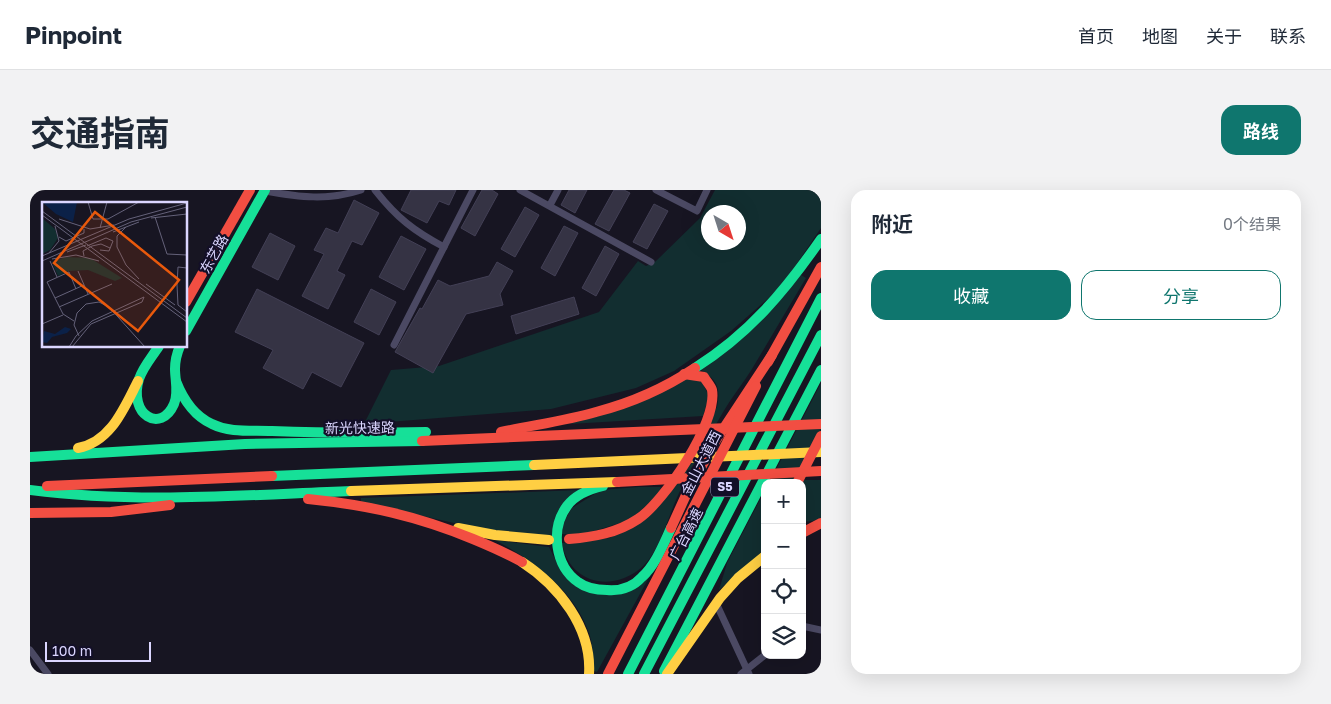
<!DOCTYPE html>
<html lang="zh">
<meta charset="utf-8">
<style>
:root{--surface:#fff;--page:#f2f2f3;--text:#1f2937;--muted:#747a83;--line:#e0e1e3;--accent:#0f766e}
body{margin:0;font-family:"Golos Text","Noto Sans SC",sans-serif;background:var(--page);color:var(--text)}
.controls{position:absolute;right:15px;bottom:15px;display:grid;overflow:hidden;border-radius:10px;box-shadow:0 5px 20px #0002}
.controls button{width:45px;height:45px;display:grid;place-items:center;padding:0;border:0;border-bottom:1px solid var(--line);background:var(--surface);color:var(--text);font:25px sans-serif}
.compass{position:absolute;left:671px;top:15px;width:45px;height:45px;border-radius:50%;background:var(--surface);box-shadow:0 5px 20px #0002;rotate:141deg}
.scale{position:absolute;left:15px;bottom:12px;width:106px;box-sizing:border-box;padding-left:5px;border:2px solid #dbd6ff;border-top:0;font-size:14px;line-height:18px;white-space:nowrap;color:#dbd6ff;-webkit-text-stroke:4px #130f28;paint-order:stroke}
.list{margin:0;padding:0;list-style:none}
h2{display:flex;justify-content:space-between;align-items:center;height:65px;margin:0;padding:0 20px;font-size:21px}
h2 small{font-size:16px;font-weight:400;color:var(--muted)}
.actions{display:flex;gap:10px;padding:15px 20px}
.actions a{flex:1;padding:11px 0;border:1px solid var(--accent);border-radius:15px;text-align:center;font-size:18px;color:var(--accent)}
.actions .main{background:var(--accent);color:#fff}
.icon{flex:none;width:28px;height:28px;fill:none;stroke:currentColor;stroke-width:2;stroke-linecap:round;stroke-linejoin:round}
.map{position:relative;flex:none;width:791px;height:484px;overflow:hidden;border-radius:15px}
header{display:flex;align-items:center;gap:30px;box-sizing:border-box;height:70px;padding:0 25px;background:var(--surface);border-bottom:1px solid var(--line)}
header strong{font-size:24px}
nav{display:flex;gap:28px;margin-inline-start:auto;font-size:18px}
.intro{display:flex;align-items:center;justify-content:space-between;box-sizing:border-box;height:120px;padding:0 30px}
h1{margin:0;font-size:35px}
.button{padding:12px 22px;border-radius:15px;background:var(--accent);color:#fff;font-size:18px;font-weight:700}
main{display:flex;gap:30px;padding:0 30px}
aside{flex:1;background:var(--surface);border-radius:15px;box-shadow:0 5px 20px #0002}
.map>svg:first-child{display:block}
</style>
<header>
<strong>Pinpoint</strong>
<nav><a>首页</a><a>地图</a><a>关于</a><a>联系</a></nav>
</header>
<div class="intro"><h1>交通指南</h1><a class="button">路线</a></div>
<main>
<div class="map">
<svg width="791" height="484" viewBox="0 0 791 484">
<rect width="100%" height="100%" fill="#171522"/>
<!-- green -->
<g fill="#122e30" fill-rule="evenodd">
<path d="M685,0H791V38L751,97L701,141L644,181L606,198L521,219L334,234L361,180L409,176L569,122L608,71L616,76L625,72L670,28ZM678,22H708V52H678Z"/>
<path d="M771,85L776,88C758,118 740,149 722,179C712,195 701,208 692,224C678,248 664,272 652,297C639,321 631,361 611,378C581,403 539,393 532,353L580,348L642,299L687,217C691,197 687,189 669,179Z"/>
<path d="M654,189L671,190L679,206L673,226L540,234Z"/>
<path d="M791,193V239L764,293H739Z"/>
<path d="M773,290H791V328L783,331L772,332Z"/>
<path d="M608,297H631L629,304L600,330L551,345L531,344L535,330L542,318L571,300Z"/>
<path d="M550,300L522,346L474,343L424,333L331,312V308Z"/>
<path d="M735,300V359L689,400L697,373Z"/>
<path d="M465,350L519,357L528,375L537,385L583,399L622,382L567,482L564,481C563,469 563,454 559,443C544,400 504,371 465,350Z"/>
</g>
<!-- building -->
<g fill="#353344" stroke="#434056">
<path d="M381,0H426L419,15L409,11L397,33L371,20Z"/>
<path d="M452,0H462L468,4L445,46L431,38Z"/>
<path d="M539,0H557L545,23L531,15Z"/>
<path d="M584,0H594L600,3L579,41L565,34Z"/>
<path d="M324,10L349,23L332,55L322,51L307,81L315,85L298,119L272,106L294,64L284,60L296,38L308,43Z"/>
<path d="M624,14L638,21L617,59L603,52Z"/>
<path d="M495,17L509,25L485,67L471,59Z"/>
<path d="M534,36L548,43L525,86L511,78Z"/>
<path d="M240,43L265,56L248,90L222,77Z"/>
<path d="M371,46L396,59L374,100L349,87Z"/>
<path d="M575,56L589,64L566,106L552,98Z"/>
<path d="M467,72L483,81L470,104L473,115L436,124L403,183L365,162L390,118L392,119L408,90L420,96L459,86Z"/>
<path d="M227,99L334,153L311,197L282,182L273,199L233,178L243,160L205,142Z"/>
<path d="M341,99L366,112L349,145L324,132Z"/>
<path d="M544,107L549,124L486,144L481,126Z"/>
</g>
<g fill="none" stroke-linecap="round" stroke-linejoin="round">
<!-- street -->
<g stroke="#4b4963" stroke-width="7">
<path d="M345,0C367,28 384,41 414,57"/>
<path d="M490,0L621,72"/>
<path d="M626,0L667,21L677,0"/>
<path d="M235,1C269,7 298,11 331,0"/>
<path d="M520,15L528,0"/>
<path d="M364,155L443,0"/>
<path d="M686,413L719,484"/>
<path d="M772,436L791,440"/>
<path d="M0,460L18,484"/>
<path d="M711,484L735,465"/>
</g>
<!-- fast -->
<g stroke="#16e098" stroke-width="10">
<path d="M156,141L235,0"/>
<path d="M129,156C122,167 113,177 109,189C98,225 131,244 144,214C149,203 145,190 145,179C145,171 147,163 150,156"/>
<path d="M665,178C719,144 755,101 791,49"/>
<path d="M146,191C153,209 164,226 182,234C200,243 222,240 242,241C294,243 345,243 396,242"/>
<path d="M0,267L215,254L392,251"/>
<path d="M242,286L504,275"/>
<path d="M573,296C560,299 545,305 537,316C520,339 525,376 548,392C556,398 567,400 577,400C590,401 603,397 612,387C626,374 633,355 641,338"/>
<path d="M0,300C107,314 214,305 321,301"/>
<path d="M634,481L791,180"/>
<path d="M598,484L791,108"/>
<path d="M614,484L791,145"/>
</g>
<!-- slow -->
<g stroke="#ffcf43" stroke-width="10">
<path d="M48,258C81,252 94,218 108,191"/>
<path d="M504,275L791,262"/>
<path d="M321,301L587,292"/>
<path d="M428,338L465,345L519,350"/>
<path d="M492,372C529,396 562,438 559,484"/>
<path d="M637,484L690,408L708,388L735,366"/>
</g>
<!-- jam -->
<g stroke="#f24e42" stroke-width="10">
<path d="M156,112L220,0"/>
<path d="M738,172L791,77"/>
<path d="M471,242C503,235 535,231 566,222C601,213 635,198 665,178"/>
<path d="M392,251L791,234"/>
<path d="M587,292L791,281"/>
<path d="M767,293L791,246"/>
<path d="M17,296L242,286"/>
<path d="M278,309C338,315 387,326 443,349C460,356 476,363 492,372"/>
<path d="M0,323L81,322L140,315"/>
<path d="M641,338L656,305L686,250L742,165"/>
<path d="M772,343L791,333"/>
<path d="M539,349C564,347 587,343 608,329C634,312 688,232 682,200C681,196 676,191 674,187L654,184"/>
<path d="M578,484L726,196"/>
</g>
</g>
<g text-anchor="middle" stroke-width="4.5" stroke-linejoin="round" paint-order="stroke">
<!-- shield labels -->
<rect fill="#130f28" stroke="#9f9abe" stroke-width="1" x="681" y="287.5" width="28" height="19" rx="4"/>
<g font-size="12" font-weight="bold" fill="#dbd6ff">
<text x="695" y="301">S5</text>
</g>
<!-- street labels -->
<g font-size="14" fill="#dbd6ff" stroke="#130f28">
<text transform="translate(184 64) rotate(-61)" y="5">东艺路</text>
<text transform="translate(330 238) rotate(-1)" y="5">新光快速路</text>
<text transform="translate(671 273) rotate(-63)" y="5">金山大道西</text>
<text transform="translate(656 344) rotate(-63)" y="5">广台高速</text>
</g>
</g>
<!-- overview -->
<g transform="translate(12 12)">
<rect width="145" height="145" fill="#171522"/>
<path d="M0,16L13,27L16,36L8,48L0,52ZM24,55L48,56L80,76L73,79L46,68L27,69L16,74L10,60Z" fill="#122e30"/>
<path d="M0,0H35L31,20L14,12ZM23,125L29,127L25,131L10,135L5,141L0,140L2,129L13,132Z" fill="#0b2148"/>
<path fill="none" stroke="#65627a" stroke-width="1" d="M46,0L51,17H66L97,0M0,9L145,116M0,13L145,120M113,15L125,52L145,53M109,16L145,12M17,17L48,27L72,23M84,25L75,34V45L84,63L97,77M58,26L65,0M71,30L97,20M17,35L24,39L42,31V27M45,44L64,36L71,39L67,49L58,48M25,50L44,43M7,51L17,39L13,24M0,54L87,17L145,1M42,54L41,49L50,44L59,42L68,46M10,57L34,53L57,59M0,59L89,20L145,5M8,59L15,75M145,66L136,65L135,83L136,103L145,110M36,69L46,92M104,82L133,103M13,96L42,83M17,105L70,82M32,119L21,112L5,80L27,70L34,87M0,122L21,113M37,134L32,123L35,111L44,102L57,100L67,105L103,145M27,145L34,134L50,119L102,95L100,100L49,122L30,145"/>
<path fill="#e8590c" fill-opacity="0.15" stroke="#e8590c" stroke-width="2.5" d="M53,10L137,78L96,129L12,61Z"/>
<rect width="145" height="145" fill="none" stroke="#dbd6ff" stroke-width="2.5"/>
</g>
</svg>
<div class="controls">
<button>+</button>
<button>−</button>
<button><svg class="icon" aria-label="locate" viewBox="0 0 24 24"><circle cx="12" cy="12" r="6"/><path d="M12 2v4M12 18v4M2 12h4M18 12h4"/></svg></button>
<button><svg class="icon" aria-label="layers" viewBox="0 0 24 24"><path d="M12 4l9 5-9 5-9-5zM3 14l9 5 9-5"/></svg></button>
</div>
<svg class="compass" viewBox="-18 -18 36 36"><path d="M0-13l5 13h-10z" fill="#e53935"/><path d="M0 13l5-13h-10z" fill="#747a83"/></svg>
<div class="scale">100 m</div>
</div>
<aside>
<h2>附近<small>0个结果</small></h2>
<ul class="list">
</ul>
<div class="actions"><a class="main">收藏</a><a>分享</a></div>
</aside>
</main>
